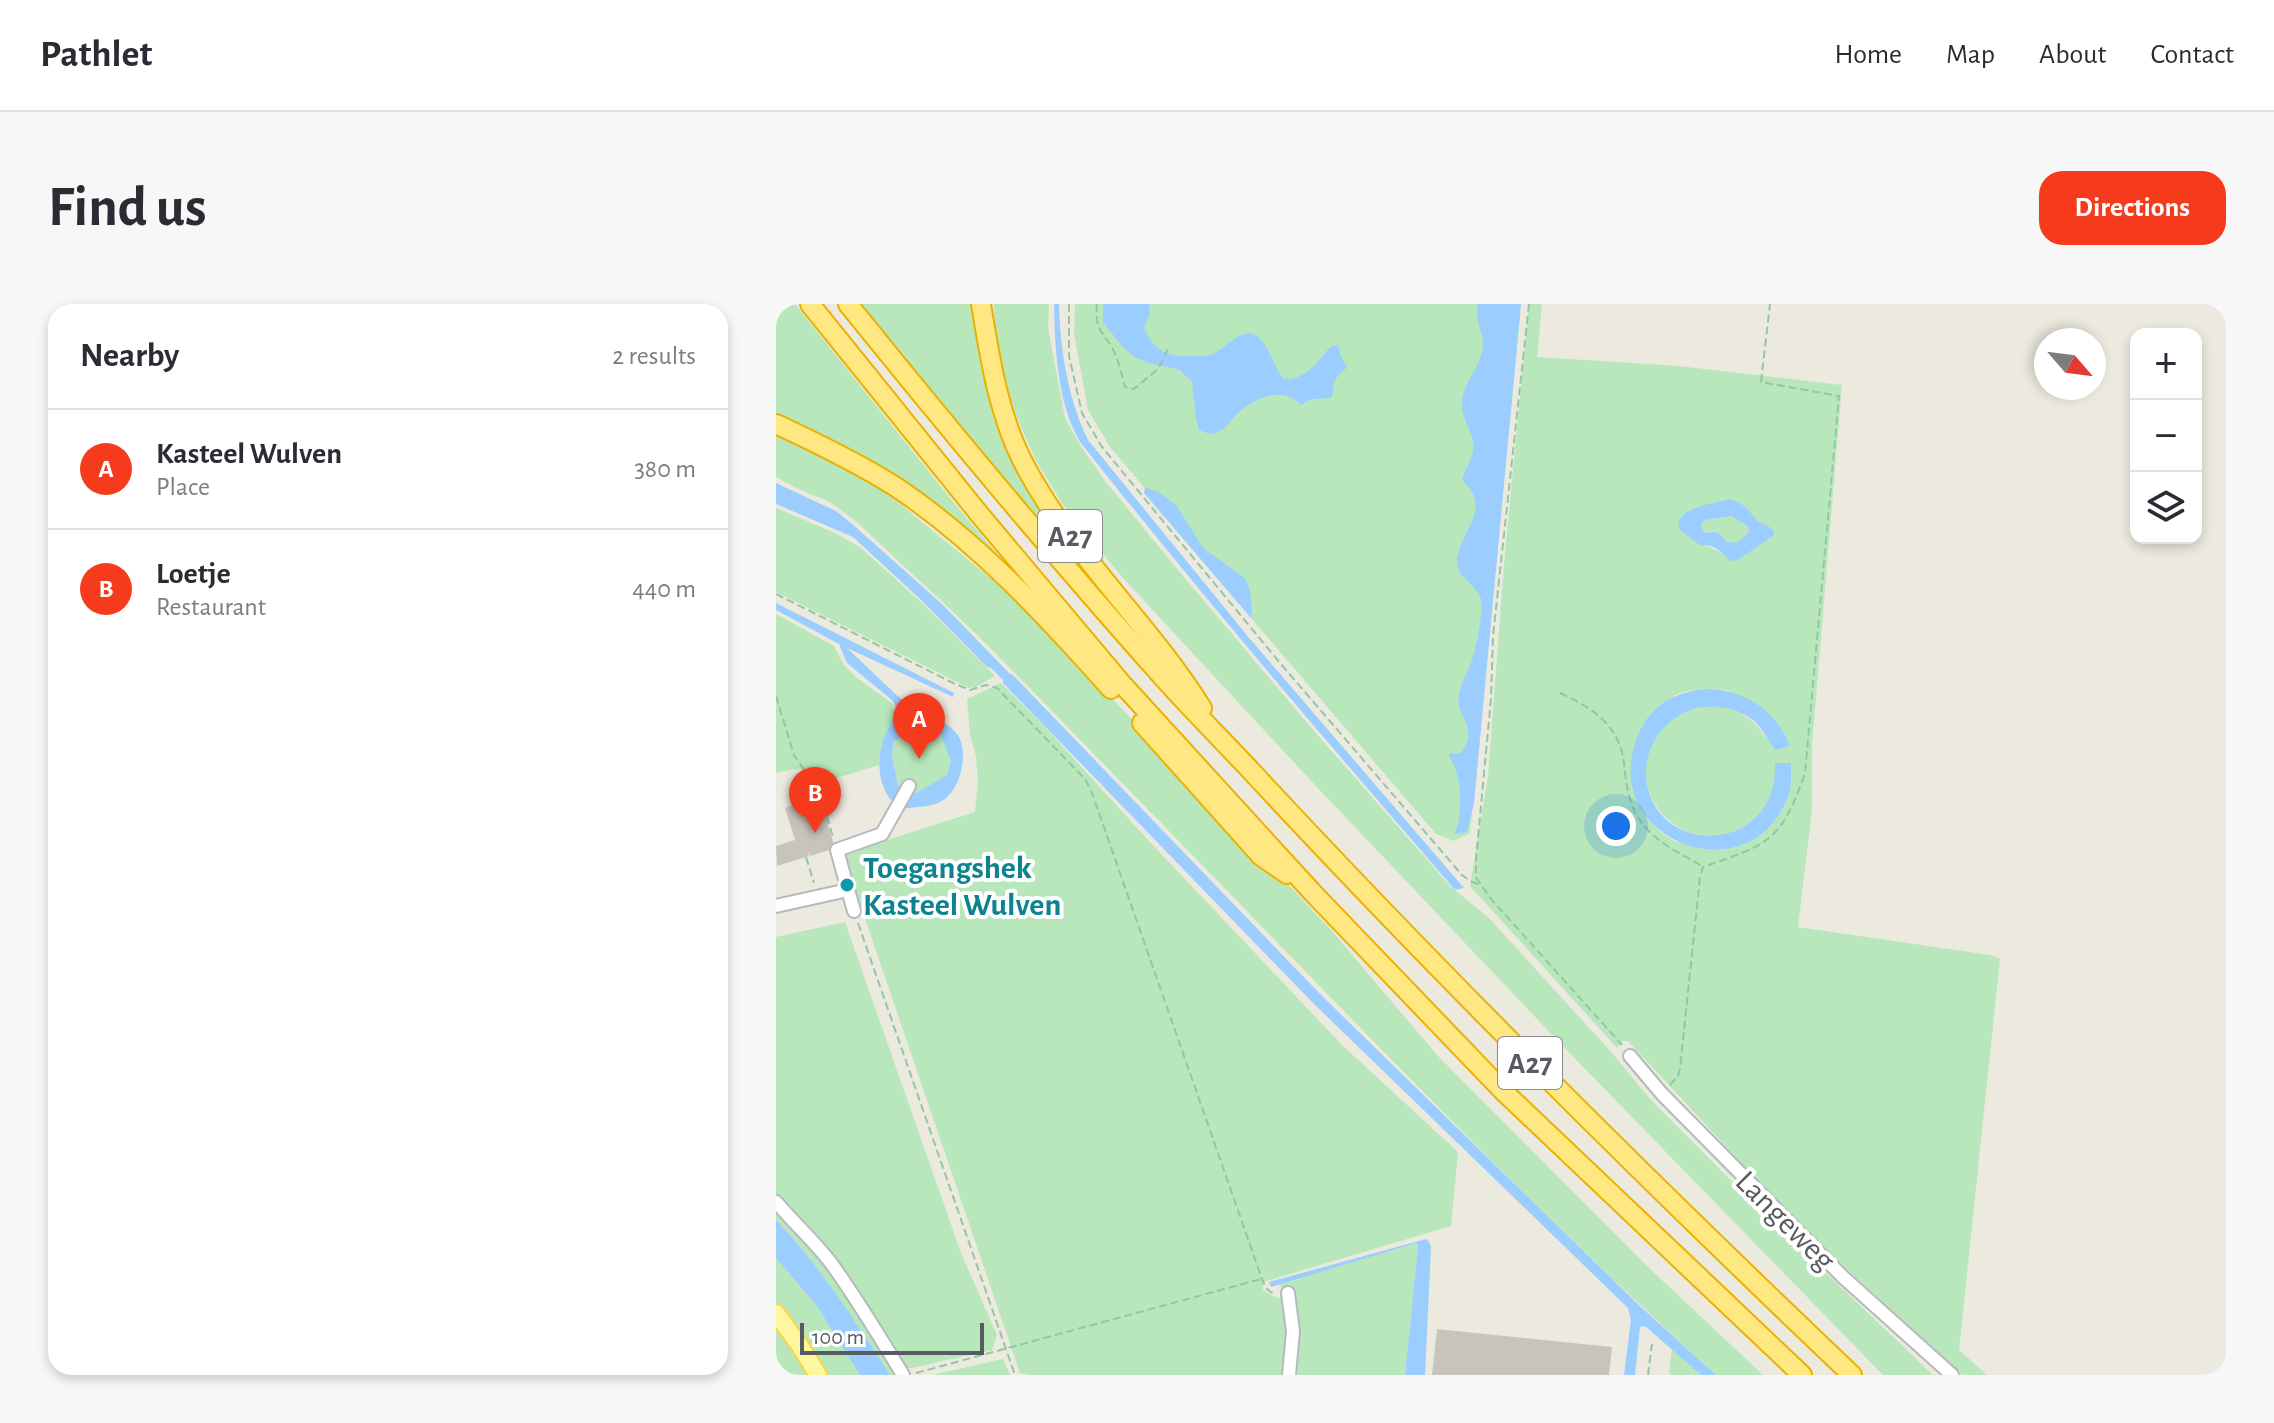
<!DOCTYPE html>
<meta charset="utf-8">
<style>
:root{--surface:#fff;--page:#f7f7f7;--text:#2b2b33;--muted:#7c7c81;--line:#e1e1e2;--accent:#f53b1c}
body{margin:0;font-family:"Alegreya Sans",sans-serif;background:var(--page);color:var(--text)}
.controls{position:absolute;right:24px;top:24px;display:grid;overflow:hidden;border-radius:16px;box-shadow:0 4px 12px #0003}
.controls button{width:72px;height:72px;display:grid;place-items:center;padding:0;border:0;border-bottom:2px solid var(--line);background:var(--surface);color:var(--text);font:40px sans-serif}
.compass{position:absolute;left:1258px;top:24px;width:72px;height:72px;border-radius:50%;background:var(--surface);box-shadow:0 4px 12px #0003;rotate:118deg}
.scale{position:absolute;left:24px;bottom:20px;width:184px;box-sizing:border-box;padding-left:8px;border:4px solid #585b61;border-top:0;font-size:22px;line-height:28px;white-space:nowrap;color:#585b61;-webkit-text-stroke:6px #fff;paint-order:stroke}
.you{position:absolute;left:840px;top:522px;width:28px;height:28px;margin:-20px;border:6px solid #fff;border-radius:50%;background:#1a73e8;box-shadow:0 0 0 12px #1a73e833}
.badge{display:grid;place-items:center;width:52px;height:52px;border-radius:50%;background:var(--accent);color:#fff;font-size:26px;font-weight:700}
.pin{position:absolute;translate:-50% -66px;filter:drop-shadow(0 2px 4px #0008)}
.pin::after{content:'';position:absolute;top:42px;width:28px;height:24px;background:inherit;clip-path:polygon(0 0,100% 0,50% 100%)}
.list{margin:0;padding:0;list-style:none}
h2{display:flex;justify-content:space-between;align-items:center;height:104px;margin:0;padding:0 32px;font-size:34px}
h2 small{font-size:26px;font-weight:400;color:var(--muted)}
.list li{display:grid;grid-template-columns:52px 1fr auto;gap:24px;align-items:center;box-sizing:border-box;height:120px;padding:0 32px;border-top:2px solid var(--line)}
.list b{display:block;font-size:30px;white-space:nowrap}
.list p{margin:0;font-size:26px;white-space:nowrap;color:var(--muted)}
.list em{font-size:26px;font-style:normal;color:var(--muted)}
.icon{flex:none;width:44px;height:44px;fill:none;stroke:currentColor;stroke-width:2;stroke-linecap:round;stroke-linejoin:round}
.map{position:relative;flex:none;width:1450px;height:1071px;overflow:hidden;border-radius:24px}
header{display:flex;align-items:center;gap:48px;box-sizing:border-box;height:112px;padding:0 40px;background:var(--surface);border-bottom:2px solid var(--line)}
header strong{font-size:38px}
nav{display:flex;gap:44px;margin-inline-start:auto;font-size:28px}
.intro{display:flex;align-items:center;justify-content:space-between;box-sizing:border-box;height:192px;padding:0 48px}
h1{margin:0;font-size:56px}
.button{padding:20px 36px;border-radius:24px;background:var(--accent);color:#fff;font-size:28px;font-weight:700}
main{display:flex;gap:48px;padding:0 48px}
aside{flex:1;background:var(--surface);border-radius:24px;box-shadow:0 4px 12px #0003}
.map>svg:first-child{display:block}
</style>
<header>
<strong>Pathlet</strong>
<nav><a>Home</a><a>Map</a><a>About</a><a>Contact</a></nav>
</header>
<div class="intro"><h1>Find us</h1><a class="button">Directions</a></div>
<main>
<aside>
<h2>Nearby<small>2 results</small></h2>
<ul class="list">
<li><span class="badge">A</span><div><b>Kasteel Wulven</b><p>Place</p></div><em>380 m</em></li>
<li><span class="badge">B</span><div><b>Loetje</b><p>Restaurant</p></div><em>440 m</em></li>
</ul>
</aside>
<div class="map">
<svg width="1450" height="1071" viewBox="0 0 1450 1071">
<rect width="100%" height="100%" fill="#eceade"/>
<!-- green -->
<g fill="#b8e7bb" fill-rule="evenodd">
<path d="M0,0H19L182,204L234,265L128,177L57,135L0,114Z"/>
<path d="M83,0H195L203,54L217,114L239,161L329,292L271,227Z"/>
<path d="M218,0H273L272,24L289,114L304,141L329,177L402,266L538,427L675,583L713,614L836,749L874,795L986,908L1157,1071H1107L782,737L538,480L347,274L287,201L259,155L242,116L226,67L220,39Z"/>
<path d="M299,0H745L694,529L678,537L660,530L475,314L476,311L334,143L312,106L298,30Z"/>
<path d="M753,0H766L761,53L903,62L1066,81L1036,441V505L1022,623L1214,651L1224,655L1183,1046L1211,1071H1186L1047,943L995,891L852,737H847L841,744L694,582L712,472L729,248ZM952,195C970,200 970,205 981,216C986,221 992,225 997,231L962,256C948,249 920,239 911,229L913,206ZM937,385L952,387L1013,442L998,445C980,416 959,396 924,404C912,407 900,411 891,420C832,478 907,565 974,519C994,505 1000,482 1000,459L1011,496C993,530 990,525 953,532C942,534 915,542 905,539C894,537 882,526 875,518C841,476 854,417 900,391C911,385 924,386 937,385Z"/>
<path d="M0,132L49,151L117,194L242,297L398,459L555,626L661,751L871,962L987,1071H940C736,886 548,685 355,488C282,414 210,336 132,266C106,243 83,216 53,198C46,193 37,192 29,188C19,184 10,178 0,173Z"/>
<path d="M0,204L57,228L84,243L147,300L219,372L200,383L193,384L0,288Z"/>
<path d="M956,212L963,214L964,218L972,223L973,228L961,239L950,237C943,227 940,226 928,229L925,221L929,216Z"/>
<path d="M0,310L58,342L68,361L81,374L116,399L120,412C110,428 104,442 103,461L51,477C33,458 24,465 0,469Z"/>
<path d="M225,379L268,422L373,537L566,741L682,848L675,922L487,978V986L501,994H507L512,1028L507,1071H254L244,1069L67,550L199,508L202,477L200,452L194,431L191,395Z"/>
<path d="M158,426L165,430L176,457L171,471L140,489L122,481L116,452L118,437L137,429Z"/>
<path d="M69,618L185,949L221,1031L216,1046L136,1064H130L98,1011L55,950L0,890V633Z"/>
<path d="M0,903L46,955L123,1071H113C79,1018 44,962 0,916Z"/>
<path d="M639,939L642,943L629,1071H518C524,1041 522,1014 516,984L506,986L504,980Z"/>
<path d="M0,954L41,1002L84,1071H47L0,999Z"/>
<path d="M0,1023L32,1071H0Z"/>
<path d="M896,1045L925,1071H893Z"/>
<path d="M227,1055L234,1071H156Z"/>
</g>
<!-- water -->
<g fill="#9bcdff" fill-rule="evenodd">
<path d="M278,0H283C284,45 292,95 312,136L474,335L688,584L679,586C552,439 425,291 304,138C281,98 279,45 278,0Z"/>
<path d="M327,0H373L374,9L368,24C377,44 389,53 412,52C421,52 429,53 437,50C451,43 458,30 475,29C494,37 495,61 508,75C529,77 543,56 555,42L562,41L565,53L571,63C567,68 559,73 558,79C557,86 558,88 555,94L535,95L525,101C506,81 478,94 461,110C455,116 450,125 442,128C435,131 430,129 423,126L420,114L416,78L404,66L370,58L357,52L346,42L327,18Z"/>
<path d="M702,0H745L698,499L691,528L679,530C687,506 687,474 673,452L674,449L679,450L686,448C704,420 678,414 683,390C685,378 692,368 696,356C700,346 708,305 705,295C700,279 678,273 681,254C686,225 717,204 686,176C688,166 696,157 697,147C700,130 685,117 686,99C687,78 705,63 707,42C708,27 697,15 702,0Z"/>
<path d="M0,179L60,207L75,219L167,301L234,370H236L546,692L866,1004L940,1071H925L869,1022L864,1023L859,1071H848L855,1016L852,1004L538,700L227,379V376L215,364L211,363L143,294L77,233L0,200Z"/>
<path d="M369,183L382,188L400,201L427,244L469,274L474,287L476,310L475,314L368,189Z"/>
<path d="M952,195C969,199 970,204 981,216C987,222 992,220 998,227V231L962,256L955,257C946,248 938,240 924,241L905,227L902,219C909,201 936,201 952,195ZM956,212L972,223L973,228L961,239L950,237C943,227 940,227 928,229L925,221L929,216Z"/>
<path d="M0,299L178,389L177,393L71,344C94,365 115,387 139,407C153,418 170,414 181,430C194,447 185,490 162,499C152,503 137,503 126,505C121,501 115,497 112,492C101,474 101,450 109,431C114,418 124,411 117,397L71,359L63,340L0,306ZM157,426L165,430L175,457L171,471L140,489L122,481L116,452L118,437L137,429Z"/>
<path d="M936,385C973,389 1000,407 1014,442L999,446C992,437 987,425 978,417C949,394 908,399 885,427C875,439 869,456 870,472C876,555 1003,552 999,459H1015C1015,471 1016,484 1011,495C970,596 813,531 865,425C879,397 907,385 936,385Z"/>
<path d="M0,916C44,962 79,1017 114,1071H84L41,1002L0,954Z"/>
<path d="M650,935L653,938L655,943L649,1071H629L642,943L640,939L495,983L493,978Z"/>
</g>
<!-- building -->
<g fill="#c7c4bb">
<path d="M43,491L59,544L35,552L32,548L33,552L1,562L0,542L19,536L9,504Z"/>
<path d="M661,1025L836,1043L833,1071H656Z"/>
</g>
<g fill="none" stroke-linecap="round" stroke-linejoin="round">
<defs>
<g id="minor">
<path d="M72,586L61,546L106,530L133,482"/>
<path d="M0,602L72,586L78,607"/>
<path d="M854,752L886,790L1067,973L1176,1071"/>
<path d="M0,898C18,919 38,937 55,959C81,995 104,1033 127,1071"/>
<path d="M512,989L517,1027L513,1071"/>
</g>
<path id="major" d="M0,1009L24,1042L42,1071"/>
<g id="highway">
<path d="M34,0L204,211L347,381L536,588L726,786L1026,1071"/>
<path d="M72,0C176,129 281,255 391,378C419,409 449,439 477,469C670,677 871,876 1076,1071"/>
<path d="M205,0C214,54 222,109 247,158C294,249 372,318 426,404"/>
<path d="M0,120C41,139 82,159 120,183C202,238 270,312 335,385"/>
<path d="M366,419L485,552L511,570"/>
</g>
</defs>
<!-- minor casing -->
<use href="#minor" stroke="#b7b9bf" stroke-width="16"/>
<!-- major casing -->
<use href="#major" stroke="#fbd548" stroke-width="20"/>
<!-- highway casing -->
<use href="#highway" stroke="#eab100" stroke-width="22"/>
<!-- path -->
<g stroke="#91c7a4" stroke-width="2" stroke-dasharray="8 4" stroke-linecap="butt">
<path d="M293,0V52L306,109L326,143L504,359L686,571L694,577L702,580"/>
<path d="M321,0C318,31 331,29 340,52C344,62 346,73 349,83L358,85L382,65L392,45"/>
<path d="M753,0L717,332L715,395L700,555V574L716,596L846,741"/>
<path d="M0,290L177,379L194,386L210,381L221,384L309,475L316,489L487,978L492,986L498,990"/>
<path d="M784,389C813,402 841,419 847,453C850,472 850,490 859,508C874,536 900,547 926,562"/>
<path d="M0,392L18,451L44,490L57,533"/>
<path d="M30,553L38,579"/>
<path d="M82,619L239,1071"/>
<path d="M894,781L902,772L904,765L924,573L927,563C993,540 1005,538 1029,469L1063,92L985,78L994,0"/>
<path d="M140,1069L485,975"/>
<path d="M872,1071L876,1040"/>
</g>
<!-- minor -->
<use href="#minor" stroke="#fff" stroke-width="12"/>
<!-- major -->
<use href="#major" stroke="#fff6a0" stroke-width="16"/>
<!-- highway -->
<use href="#highway" stroke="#ffe882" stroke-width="18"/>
</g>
<!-- markers -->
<circle fill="#0f9aa8" stroke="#fff" stroke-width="3" cx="71" cy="581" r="8"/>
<g text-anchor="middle" stroke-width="8" stroke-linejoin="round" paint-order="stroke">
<!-- shield labels -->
<g fill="#fff" stroke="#8a8c90" stroke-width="2">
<rect x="262" y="206" width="64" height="52" rx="6"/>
<rect x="722" y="733" width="64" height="52" rx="6"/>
</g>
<g font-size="30" font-weight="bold" fill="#585b61">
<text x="294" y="242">A27</text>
<text x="754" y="769">A27</text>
</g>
<!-- culture labels -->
<g font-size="32" font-weight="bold" fill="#0d838f" stroke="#fff" text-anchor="start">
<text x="87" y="574">Toegangshek<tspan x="87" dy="37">Kasteel Wulven</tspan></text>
</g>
<!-- street labels -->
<g font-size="32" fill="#585b61" stroke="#fff">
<text transform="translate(1010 916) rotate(45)" y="11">Langeweg</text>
</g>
</g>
</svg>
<div class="controls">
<button>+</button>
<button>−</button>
<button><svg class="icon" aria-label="layers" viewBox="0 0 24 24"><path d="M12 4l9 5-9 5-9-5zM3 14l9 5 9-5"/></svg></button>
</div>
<svg class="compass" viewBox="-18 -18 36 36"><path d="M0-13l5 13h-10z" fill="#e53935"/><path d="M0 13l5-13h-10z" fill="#7c7c81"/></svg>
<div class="scale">100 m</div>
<div class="you"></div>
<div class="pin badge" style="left:143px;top:455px">A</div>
<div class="pin badge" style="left:39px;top:529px">B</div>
</div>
</main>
